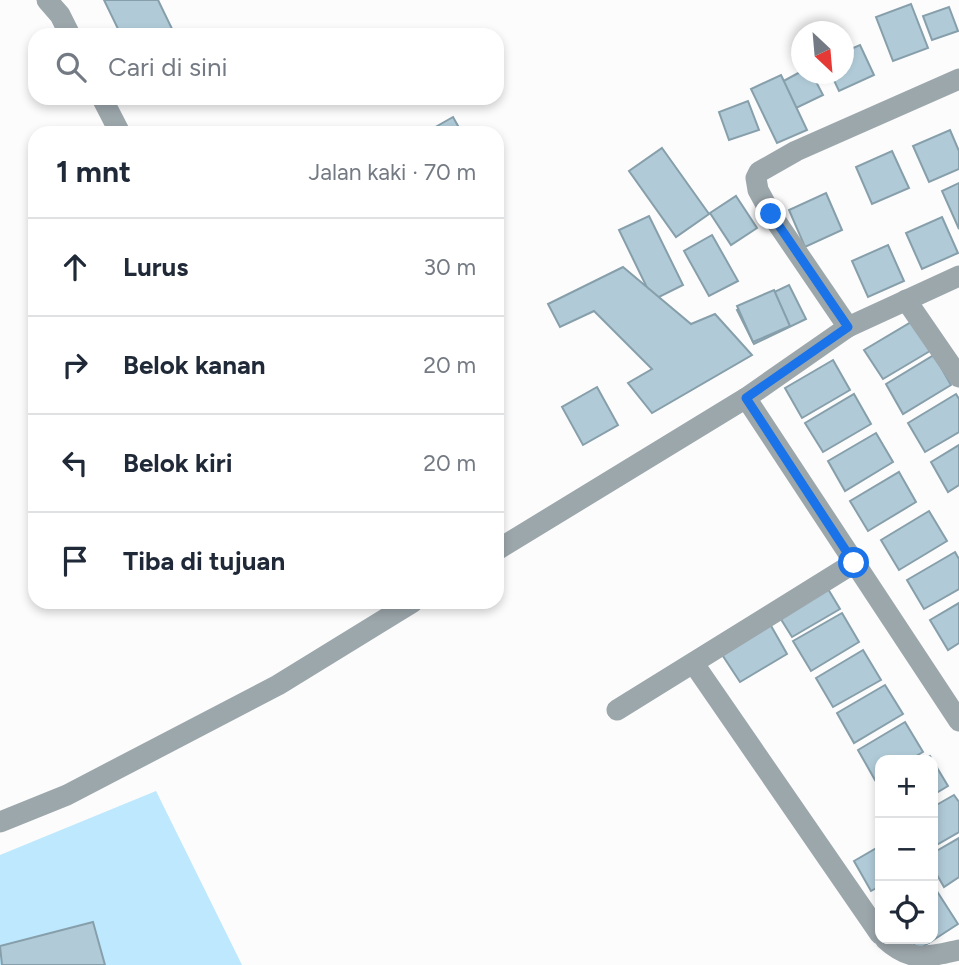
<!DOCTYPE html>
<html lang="id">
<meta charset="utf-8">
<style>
:root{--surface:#fff;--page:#f6f6f7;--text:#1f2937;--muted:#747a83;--line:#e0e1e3}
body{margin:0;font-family:Figtree,sans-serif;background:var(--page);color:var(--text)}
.controls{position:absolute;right:21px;bottom:21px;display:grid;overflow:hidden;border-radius:14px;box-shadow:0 4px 10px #0003}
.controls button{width:63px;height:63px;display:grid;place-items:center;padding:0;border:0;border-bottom:2px solid var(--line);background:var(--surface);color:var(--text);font:35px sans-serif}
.compass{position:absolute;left:791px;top:21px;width:63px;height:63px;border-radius:50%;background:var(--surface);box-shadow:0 4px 10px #0003;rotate:154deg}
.stop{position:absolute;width:21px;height:21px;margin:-16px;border:5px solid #1a73e8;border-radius:50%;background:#fff}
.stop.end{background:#1a73e8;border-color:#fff;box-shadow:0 2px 7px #0008}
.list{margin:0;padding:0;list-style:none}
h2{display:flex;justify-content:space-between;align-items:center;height:91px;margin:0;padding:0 28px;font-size:30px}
h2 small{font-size:23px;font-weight:400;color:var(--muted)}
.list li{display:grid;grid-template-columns:46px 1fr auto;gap:21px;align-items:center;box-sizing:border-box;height:98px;padding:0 28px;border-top:2px solid var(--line)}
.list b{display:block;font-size:26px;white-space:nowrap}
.list em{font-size:23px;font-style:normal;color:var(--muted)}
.icon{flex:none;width:38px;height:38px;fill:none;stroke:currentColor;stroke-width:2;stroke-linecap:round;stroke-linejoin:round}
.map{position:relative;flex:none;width:959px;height:965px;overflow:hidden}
.search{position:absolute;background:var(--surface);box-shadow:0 4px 10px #0003;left:28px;top:28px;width:476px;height:77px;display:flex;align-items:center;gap:18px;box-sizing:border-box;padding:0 24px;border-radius:21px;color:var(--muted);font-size:26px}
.panel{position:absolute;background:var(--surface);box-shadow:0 4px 10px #0003;left:28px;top:126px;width:476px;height:483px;border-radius:21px}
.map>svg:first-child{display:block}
</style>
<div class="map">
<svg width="959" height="965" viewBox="0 0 959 965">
<rect width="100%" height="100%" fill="#fcfcfc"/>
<!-- green -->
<path fill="#bde8fd" d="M156,791L242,965H0V855Z"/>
<!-- building -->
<g fill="#b0cad7" stroke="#869fab" stroke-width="2">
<path d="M104,0H158L175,35H121Z"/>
<path d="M911,4L928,48L893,61L876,17Z"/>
<path d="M949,7L958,31L932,40L923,16Z"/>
<path d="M860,45L874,75L839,91L831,74H844V52Z"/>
<path d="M802,71V74H812L823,95L792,110L778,84Z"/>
<path d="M781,75L807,130L777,143L751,89Z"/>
<path d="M748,101L759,130L729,140L719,112Z"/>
<path d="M453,117L462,133H425Z"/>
<path d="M950,130L959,151V169L929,182L913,146Z"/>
<path d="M662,148L709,214L676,237L629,171Z"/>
<path d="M892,151L909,188L872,204L856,167Z"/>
<path d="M959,183V229L942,191Z"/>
<path d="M826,193L842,230L805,247L789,210Z"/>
<path d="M736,196L757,228L731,245L710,213Z"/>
<path d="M649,216L683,285L653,300L619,230Z"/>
<path d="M942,217L958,253L922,269L906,233Z"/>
<path d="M712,235L738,281L709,296L684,251Z"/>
<path d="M888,245L904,281L868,297L852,261Z"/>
<path d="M623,267L691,324L715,314L752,355L652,413L628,383L652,369L594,311L560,327L548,304Z"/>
<path d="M789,285L806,319L754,344L737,310Z"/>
<path d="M774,290L790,326L753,342L737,306Z"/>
<path d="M913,321L930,351L883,379L864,350Z"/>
<path d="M934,355L951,385L903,414L886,384Z"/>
<path d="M833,360L850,390L802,418L785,388Z"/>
<path d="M597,387L618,425L583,445L562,407Z"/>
<path d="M854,394L871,424L823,452L805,423Z"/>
<path d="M956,394L959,399V432L925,452L908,423Z"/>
<path d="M876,433L893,462L845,491L828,461Z"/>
<path d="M959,445V485L948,492L931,462Z"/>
<path d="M899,472L916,502L868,531L850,501Z"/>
<path d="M929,511L947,541L899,570L881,540Z"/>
<path d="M955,552L959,559V589L924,609L907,580Z"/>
<path d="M822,579L840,609L792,637L774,608Z"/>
<path d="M959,603V643L948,650L930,620Z"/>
<path d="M842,613L859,642L811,671L793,641Z"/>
<path d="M770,624L787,654L740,682L721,653Z"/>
<path d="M863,650L881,680L833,707L816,678Z"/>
<path d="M885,685L903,714L854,743L837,713Z"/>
<path d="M905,722L923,752L909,760H880V777L875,780L858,750Z"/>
<path d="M930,756L948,786L933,795V760H923Z"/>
<path d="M954,795L959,802V832L933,847V807Z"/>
<path d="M959,838V877L944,887L933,868V853Z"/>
<path d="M880,846V886L871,891L854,861Z"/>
<path d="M933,885L958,924L918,950L910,939H933Z"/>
<path d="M93,922L105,965H2L0,946Z"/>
</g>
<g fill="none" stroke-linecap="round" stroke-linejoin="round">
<!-- minor -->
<g stroke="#9ca7ac" stroke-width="21">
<path d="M47,0L60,15L70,35"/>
<path d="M102,98L120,133"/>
<path d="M906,300L959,377"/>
<path d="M848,327L771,214L758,190L756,178L759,172L796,151L959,79"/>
<path d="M746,398L959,721"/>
<path d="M497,550L746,398L848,327L959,276"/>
<path d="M694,664L880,934"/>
<path d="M617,710L854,563"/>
<path d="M0,822L67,795L278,685L413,602"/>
<path d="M885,939C911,963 927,957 959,950"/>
</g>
</g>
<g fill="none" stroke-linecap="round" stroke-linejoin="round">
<!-- route -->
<path stroke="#1a73e8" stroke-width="9" d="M771,214L848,327L746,398L854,563"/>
</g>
</svg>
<div class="controls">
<button>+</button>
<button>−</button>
<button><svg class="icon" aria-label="locate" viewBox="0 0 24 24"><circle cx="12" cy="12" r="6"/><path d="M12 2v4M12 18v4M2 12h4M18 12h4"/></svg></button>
</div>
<svg class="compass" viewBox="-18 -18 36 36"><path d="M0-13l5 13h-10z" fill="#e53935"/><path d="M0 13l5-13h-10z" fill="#747a83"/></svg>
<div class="stop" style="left:854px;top:563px"></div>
<div class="stop end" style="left:771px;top:214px"></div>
<div class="search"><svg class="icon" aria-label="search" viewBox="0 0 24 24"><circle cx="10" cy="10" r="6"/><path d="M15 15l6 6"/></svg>Cari di sini</div>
<section class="panel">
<h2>1 mnt<small>Jalan kaki · 70 m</small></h2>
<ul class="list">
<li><svg class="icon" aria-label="ahead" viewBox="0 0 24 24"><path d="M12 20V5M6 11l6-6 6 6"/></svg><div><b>Lurus</b></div><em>30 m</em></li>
<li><svg class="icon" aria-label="right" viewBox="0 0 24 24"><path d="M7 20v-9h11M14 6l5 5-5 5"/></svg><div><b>Belok kanan</b></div><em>20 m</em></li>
<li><svg class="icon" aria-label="left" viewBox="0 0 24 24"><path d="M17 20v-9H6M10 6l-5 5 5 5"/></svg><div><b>Belok kiri</b></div><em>20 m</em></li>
<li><svg class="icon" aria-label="arrive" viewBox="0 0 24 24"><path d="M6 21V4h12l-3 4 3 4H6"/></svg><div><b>Tiba di tujuan</b></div></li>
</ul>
</section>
</div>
